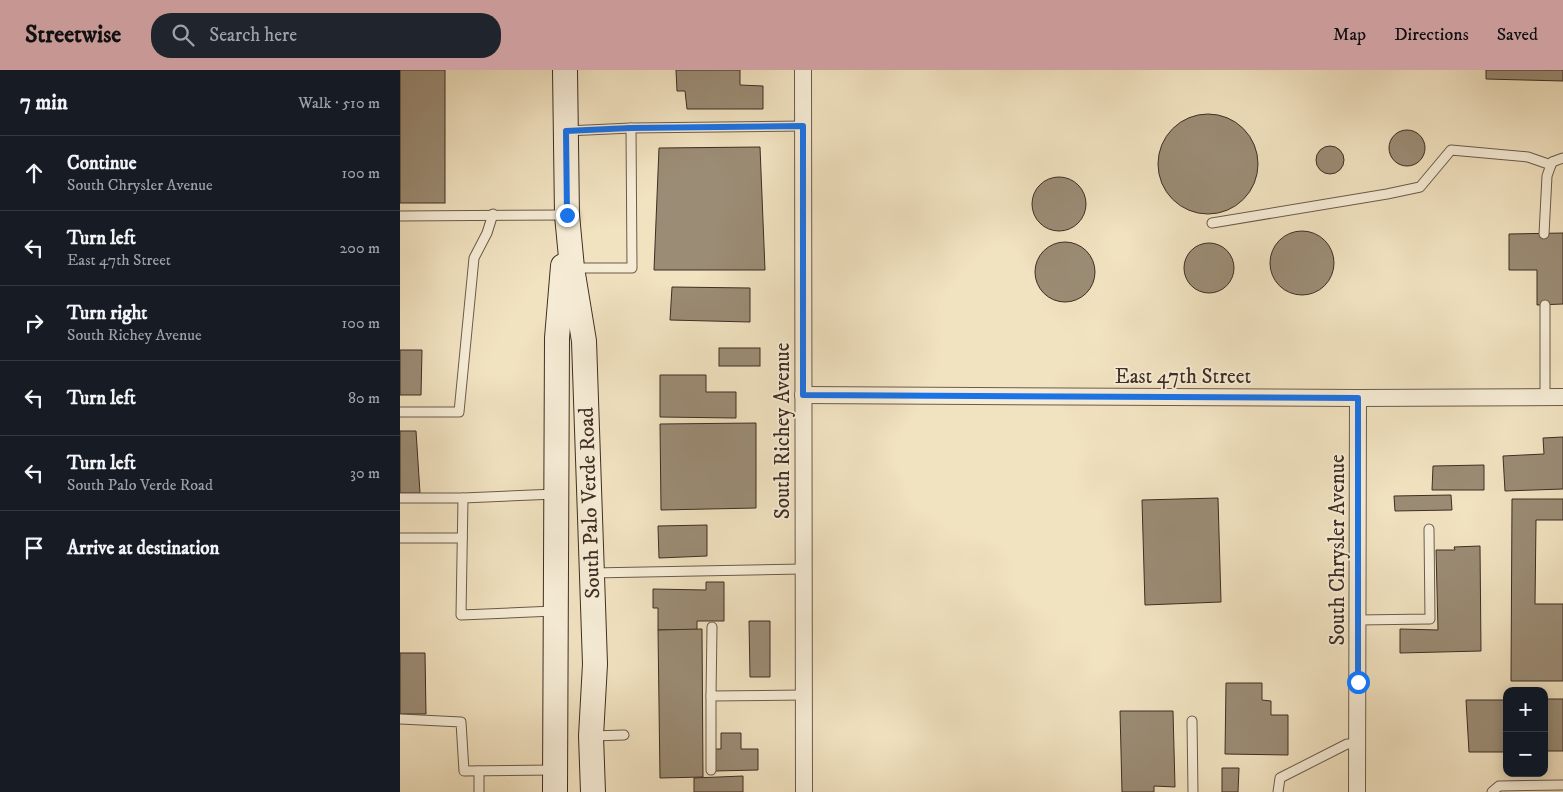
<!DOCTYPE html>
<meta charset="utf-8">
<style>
:root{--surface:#171b24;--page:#20242c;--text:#f1f3f6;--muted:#9ea1a6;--line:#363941;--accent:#c59692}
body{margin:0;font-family:"IM FELL DW Pica",serif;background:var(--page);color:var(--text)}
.controls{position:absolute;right:15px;bottom:15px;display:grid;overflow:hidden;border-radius:10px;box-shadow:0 2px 12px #0003}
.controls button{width:45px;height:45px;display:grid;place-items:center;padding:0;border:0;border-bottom:1px solid var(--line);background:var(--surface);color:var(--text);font:25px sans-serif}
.stop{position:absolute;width:15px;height:15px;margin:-11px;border:4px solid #1a73e8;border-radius:50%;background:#fff}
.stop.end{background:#1a73e8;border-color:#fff;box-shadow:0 1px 5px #0008}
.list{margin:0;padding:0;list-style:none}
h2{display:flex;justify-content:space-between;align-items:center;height:65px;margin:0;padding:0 20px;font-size:21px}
h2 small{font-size:16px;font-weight:400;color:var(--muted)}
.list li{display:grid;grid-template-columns:32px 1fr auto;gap:15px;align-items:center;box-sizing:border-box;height:75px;padding:0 20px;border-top:1px solid var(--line)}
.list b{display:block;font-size:19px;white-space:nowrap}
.list p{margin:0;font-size:16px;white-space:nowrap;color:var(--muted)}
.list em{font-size:16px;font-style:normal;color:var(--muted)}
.icon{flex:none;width:28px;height:28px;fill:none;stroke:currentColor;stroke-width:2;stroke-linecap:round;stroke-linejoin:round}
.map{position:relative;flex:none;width:1163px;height:722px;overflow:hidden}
header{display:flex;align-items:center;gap:30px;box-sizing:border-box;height:70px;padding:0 25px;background:var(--accent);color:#111}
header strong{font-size:24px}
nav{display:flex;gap:28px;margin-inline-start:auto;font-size:18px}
.search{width:350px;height:45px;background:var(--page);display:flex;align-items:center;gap:12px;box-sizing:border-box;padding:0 18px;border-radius:20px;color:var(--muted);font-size:19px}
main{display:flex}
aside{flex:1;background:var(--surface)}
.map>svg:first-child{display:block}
</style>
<header>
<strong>Streetwise</strong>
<div class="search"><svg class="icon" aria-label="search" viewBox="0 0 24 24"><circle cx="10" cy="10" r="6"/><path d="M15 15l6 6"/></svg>Search here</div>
<nav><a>Map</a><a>Directions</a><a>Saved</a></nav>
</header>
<main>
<aside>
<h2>7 min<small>Walk · 510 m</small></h2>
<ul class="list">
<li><svg class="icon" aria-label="ahead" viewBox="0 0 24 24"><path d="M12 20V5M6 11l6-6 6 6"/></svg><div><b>Continue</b><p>South Chrysler Avenue</p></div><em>100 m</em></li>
<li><svg class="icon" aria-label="left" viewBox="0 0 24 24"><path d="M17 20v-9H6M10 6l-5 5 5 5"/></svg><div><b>Turn left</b><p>East 47th Street</p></div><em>200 m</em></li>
<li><svg class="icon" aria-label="right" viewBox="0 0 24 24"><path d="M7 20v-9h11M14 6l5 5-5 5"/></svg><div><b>Turn right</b><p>South Richey Avenue</p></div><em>100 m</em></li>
<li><svg class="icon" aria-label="left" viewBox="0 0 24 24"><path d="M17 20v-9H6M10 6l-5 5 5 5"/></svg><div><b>Turn left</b></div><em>80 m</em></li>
<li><svg class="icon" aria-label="left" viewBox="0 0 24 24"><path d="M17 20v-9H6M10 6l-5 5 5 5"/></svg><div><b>Turn left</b><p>South Palo Verde Road</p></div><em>30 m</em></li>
<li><svg class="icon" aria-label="arrive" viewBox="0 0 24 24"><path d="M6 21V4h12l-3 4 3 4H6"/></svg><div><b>Arrive at destination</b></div></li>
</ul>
</aside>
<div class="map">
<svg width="1163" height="722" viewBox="0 0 1163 722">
<rect width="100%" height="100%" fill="#f1e2c0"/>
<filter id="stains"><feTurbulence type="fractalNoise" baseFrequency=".004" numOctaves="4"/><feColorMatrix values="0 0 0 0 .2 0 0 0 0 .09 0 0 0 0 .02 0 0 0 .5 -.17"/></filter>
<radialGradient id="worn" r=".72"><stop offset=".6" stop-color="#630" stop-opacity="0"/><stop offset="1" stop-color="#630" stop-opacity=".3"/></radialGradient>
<!-- building -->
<g fill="#9b8c75" stroke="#3e2e24">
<rect x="0" y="0" width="45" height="133"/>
<path d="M276,0H340V15L363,16V39H287L285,21H277Z"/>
<path d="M1086,0H1163V11L1086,9Z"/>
<circle cx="808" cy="94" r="50"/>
<circle cx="1007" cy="78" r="18"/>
<circle cx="930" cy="90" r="14"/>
<path d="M360,77L365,200H254L259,78Z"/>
<circle cx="659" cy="134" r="27"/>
<circle cx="902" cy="193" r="32"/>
<path d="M1163,163V234L1137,235V200H1109V164Z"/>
<circle cx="665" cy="202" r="30"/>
<circle cx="809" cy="198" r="25"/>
<path d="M272,217L350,218V252L270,250Z"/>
<rect x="319" y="278" width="41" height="18"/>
<path d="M0,280H22L21,325H0Z"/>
<path d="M260,305H306V322H336V348L260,347Z"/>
<path d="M356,353V438L261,440L260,354Z"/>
<path d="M0,361H16L20,423H0Z"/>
<path d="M1163,367V419L1105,421L1103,386L1144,384L1143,368Z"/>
<path d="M1084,395V420H1032L1033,396Z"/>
<path d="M1051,425L1052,440L995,441L994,426Z"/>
<path d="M818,428L821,532L745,535L742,430Z"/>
<path d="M1112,429H1163V450H1136L1135,534H1163V611H1111Z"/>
<path d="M307,455V486L259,488L258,456Z"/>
<path d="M1080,476L1081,581L1000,583V559L1038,560L1036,480H1055L1054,477Z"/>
<path d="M306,512H324V551H297V560H258V538H253V519L306,520Z"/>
<path d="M349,551H370V607H350Z"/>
<path d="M302,559L303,707L260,708L258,560Z"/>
<path d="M0,583H25L26,644H0Z"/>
<path d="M826,613H862V630L871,631V645H888V685L825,684Z"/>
<rect x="1144" y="629" width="19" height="52"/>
<path d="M1066,630H1107V682H1069Z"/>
<path d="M720,641H773L775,717L754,716V722H722Z"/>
<path d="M321,663H341V679H358V700L315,701V679H321Z"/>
<path d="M822,698H839L838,722H822Z"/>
<path d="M343,706V722H294V708Z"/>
</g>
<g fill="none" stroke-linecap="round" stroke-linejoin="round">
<defs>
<g id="service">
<path d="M166,61L231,58L403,56"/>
<path d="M0,146L167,145"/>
<path d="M812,153L987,124L1020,117L1051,80L1128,87L1151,95"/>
<path d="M1144,164L1147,106L1152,92L1163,88"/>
<path d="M172,198H232L231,58"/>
<path d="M1145,235V327"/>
<path d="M0,342H59L74,188L87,163L93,144"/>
<path d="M0,428H63L155,424"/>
<path d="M63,428L61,545L154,541"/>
<path d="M0,468H62"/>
<path d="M192,503L403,499"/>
<path d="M958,550L1030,549L1029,459"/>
<path d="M312,557L311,626L404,625"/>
<path d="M311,626V700"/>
<path d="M0,649L61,652L64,701L153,700"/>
<path d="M792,651L793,722"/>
<path d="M192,666L224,665"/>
<path d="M79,701V722"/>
<path d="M878,722L880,708L947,674H958"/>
<path d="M1092,722L1099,716L1163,715"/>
</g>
<g id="minor">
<path d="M403,0L404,722"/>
<path d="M403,325L958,328L1163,327"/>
<path d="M957,722L958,328"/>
</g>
<g id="secondary">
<path d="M165,0L167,145L172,198L184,271L195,594L191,666L193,722"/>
<path d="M155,722L157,268L163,196"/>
</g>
</defs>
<!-- service casing -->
<use href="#service" stroke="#6b5b4b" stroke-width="11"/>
<!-- minor casing -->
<use href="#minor" stroke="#6b5b4b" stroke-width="18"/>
<!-- secondary casing -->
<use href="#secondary" stroke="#3e2e24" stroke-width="26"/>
<!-- service -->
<use href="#service" stroke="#f6ecd6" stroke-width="9"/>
<!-- minor -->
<use href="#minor" stroke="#f6ecd6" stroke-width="16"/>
<!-- secondary -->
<use href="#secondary" stroke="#f6ecd6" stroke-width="24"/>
</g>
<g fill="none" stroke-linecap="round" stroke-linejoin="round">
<!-- route -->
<path stroke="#1a73e8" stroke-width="6" d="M167,145L166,61L230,58L403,56V325L958,328V612"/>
</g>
<g text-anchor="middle" stroke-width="4" stroke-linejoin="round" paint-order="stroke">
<!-- street labels -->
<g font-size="21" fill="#3e2e24" stroke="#f6ecd6">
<text x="783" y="313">East 47th Street</text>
<text transform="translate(382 361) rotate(-90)" y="7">South Richey Avenue</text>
<text transform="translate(189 433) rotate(-92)" y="7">South Palo Verde Road</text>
<text transform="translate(937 480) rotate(-90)" y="7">South Chrysler Avenue</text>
</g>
</g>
<rect width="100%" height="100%" filter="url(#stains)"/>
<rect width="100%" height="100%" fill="url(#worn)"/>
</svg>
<div class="controls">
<button>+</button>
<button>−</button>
</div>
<div class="stop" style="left:958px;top:612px"></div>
<div class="stop end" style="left:167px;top:145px"></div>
</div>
</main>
